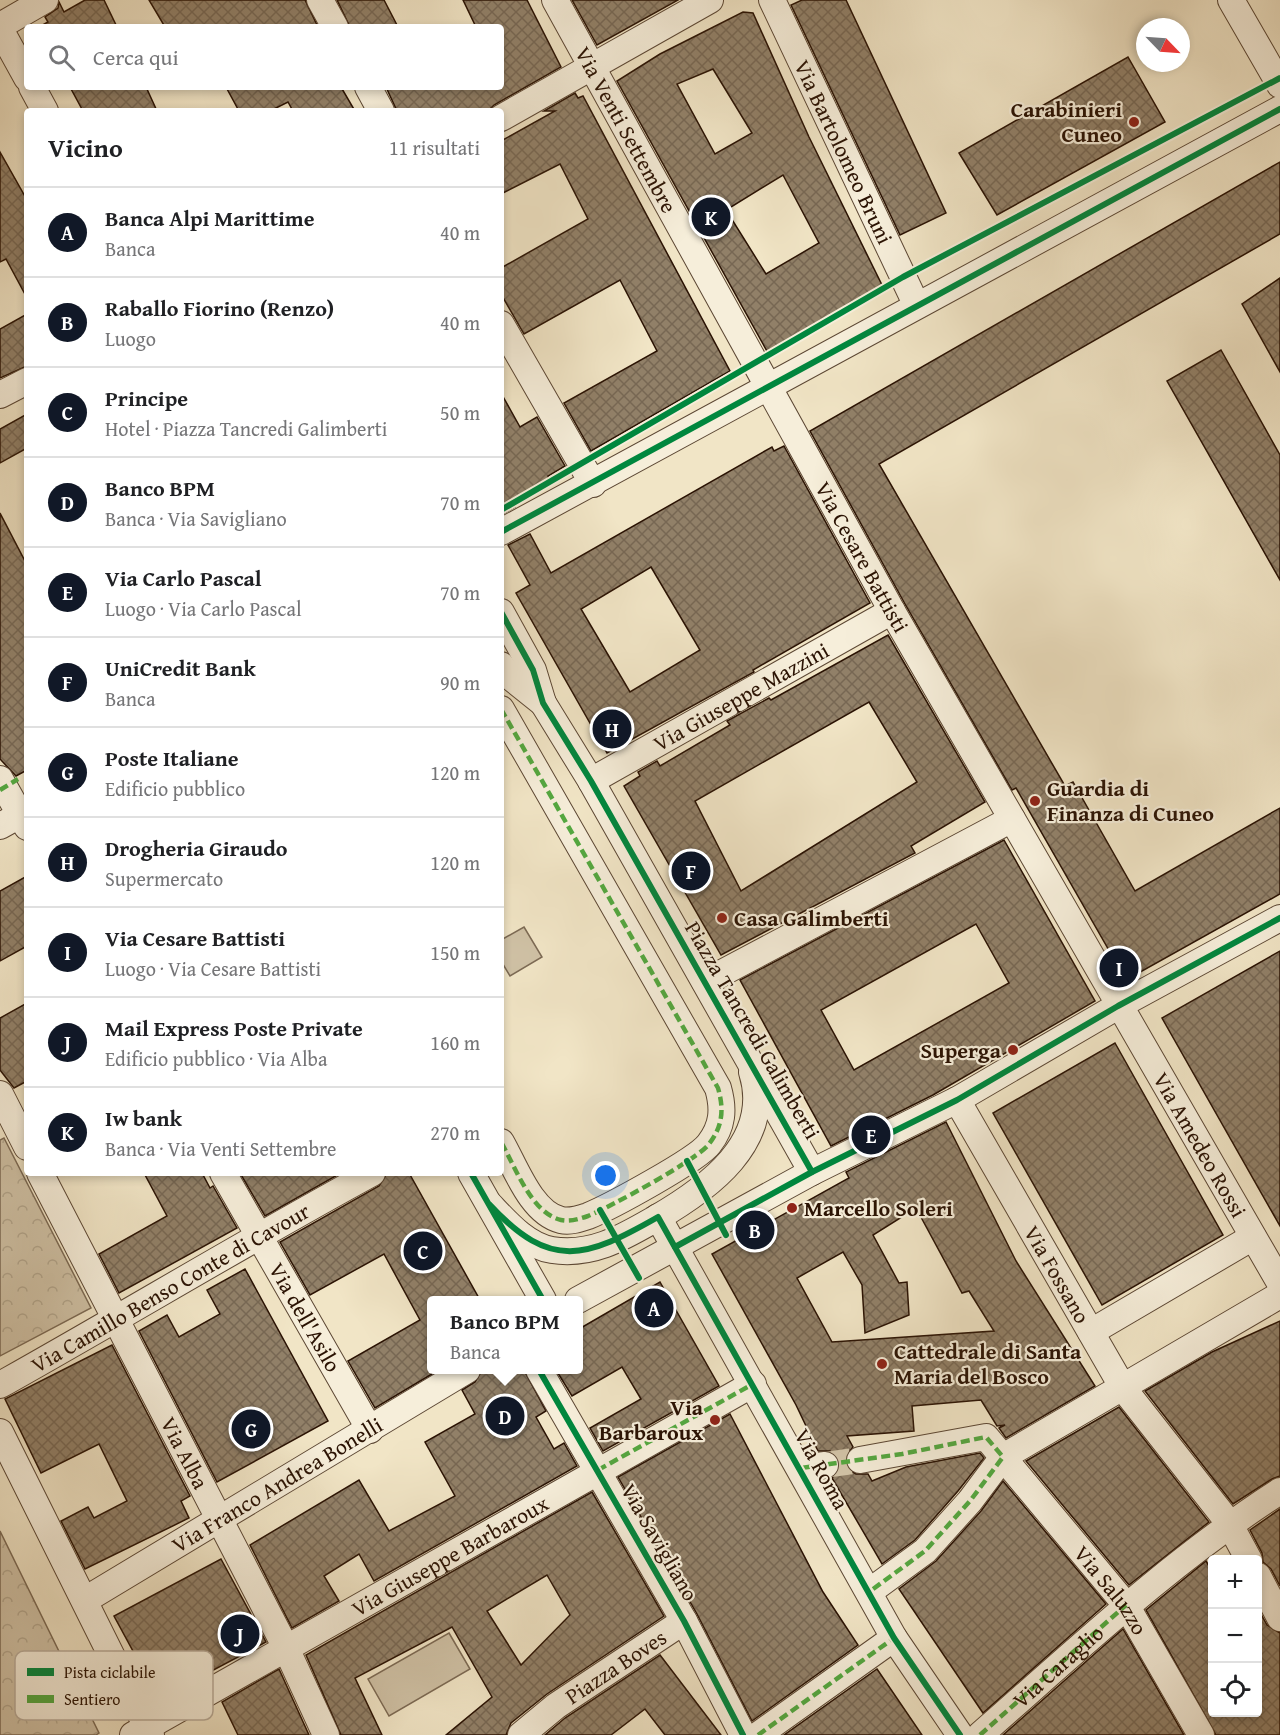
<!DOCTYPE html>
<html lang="it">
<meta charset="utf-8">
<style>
:root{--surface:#fff;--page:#f6f6f6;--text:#202124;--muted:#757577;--line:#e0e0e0;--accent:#111827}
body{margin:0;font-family:"Gentium Book Plus",serif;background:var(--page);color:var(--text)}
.controls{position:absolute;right:18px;bottom:18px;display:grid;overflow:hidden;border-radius:6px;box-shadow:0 3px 9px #0003}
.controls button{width:54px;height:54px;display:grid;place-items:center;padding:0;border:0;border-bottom:2px solid var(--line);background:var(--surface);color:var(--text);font:30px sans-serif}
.compass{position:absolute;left:1136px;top:18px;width:54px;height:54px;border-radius:50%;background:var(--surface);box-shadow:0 3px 9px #0003;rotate:115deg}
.you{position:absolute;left:606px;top:1176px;width:21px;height:21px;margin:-15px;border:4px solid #fff;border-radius:50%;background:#1a73e8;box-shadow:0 0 0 9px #1a73e833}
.badge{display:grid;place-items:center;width:39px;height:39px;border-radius:50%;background:var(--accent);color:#fff;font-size:20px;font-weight:700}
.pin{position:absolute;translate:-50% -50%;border:3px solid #fff;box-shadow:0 2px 6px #0006}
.popup{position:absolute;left:427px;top:1296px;width:156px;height:78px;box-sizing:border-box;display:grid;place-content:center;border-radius:6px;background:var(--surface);filter:drop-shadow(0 2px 4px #0005);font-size:20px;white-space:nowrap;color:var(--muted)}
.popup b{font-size:22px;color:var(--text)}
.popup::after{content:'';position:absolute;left:50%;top:100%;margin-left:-12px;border:12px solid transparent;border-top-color:var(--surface)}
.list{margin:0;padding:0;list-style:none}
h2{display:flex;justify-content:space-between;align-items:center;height:78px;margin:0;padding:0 24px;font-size:26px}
h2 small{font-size:20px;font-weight:400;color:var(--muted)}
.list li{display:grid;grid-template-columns:39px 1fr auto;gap:18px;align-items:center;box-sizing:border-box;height:90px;padding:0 24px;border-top:2px solid var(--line)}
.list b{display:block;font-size:22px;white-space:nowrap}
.list p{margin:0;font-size:20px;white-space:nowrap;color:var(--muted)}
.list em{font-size:20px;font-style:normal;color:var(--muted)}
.icon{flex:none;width:33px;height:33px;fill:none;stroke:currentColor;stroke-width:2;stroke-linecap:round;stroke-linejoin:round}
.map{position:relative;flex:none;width:1280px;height:1735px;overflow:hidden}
.search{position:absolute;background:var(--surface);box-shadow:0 3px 9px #0003;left:24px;top:24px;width:480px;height:66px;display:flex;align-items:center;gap:15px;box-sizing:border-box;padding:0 21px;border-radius:6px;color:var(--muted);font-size:22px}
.panel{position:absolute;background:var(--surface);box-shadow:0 3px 9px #0003;left:24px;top:108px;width:480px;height:1068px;border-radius:6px}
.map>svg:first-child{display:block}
</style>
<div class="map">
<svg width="1280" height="1735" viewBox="0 0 1280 1735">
<defs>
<pattern id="park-crowns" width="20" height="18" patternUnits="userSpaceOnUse" patternTransform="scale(1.5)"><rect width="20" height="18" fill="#cfc1a5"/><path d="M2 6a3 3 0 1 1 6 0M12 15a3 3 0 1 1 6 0" fill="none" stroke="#b2a58c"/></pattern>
<pattern id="building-cross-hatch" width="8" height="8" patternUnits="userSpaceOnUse" patternTransform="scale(1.5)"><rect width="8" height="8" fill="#918068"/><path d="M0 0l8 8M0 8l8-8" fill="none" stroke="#776753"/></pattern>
</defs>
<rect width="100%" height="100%" fill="#f1e5c6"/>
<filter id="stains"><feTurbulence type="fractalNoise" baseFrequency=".00333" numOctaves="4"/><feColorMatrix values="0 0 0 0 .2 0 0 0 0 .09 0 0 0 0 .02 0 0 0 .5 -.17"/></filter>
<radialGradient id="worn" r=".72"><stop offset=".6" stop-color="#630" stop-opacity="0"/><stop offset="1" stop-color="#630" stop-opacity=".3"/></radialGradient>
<!-- green -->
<g fill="#cfc1a5" stroke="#7c6a54" stroke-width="1.5">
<path d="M524,927L542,957L510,976L501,961V940Z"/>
<path d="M449,1633L470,1669L389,1716L368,1679Z"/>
</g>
<!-- park -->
<g fill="url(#park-crowns)" stroke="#7c6a54" stroke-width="1.5">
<path d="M4,1138L91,1308L0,1356V1140Z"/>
<path d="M0,1531L99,1733L96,1735H0Z"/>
</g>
<!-- building -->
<g fill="url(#building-cross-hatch)" stroke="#2a1203" stroke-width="1.5" fill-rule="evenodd">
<path d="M85,0H104L117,27H39L48,22L45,17L58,8L59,2L64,12Z"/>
<path d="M149,0H305L318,27H165Z"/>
<path d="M337,0H384L398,27H350Z"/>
<path d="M463,0H527L561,67L494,105L488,111H397L386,87H501V27H476Z"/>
<path d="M572,0H678L597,45Z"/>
<path d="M802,0H846L946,213L900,235L791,5Z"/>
<path d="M743,12L753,13L809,137L882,285L768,353L617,81L660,54ZM713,69L752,133L715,154L677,84ZM783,175L819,243L766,274L726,210Z"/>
<path d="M1128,57L1165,122L997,215L959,153Z"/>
<path d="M70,87H146L157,111H83Z"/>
<path d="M226,87H341L355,111H293L288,102L270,111H239Z"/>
<path d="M575,93L578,98L583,96L730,371L591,451L564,403L657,351L620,280L524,334L501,294V268L588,219L560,164L501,194V141L555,111H544Z"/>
<path d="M0,152L27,200V298L6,259L0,262Z"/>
<path d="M1280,162V234L879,464L1065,786L1073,782L1135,891L1280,808V894L1126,980L1016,788L1012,790L905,604L810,431Z"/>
<path d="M1280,278V372L1242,304Z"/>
<path d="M27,314V366L0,378V329Z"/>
<path d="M1221,350L1280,455V580L1167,381Z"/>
<path d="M501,393L520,427L537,417L565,466L548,476L549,480L512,501L515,507L501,515Z"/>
<path d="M27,414V448L0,463V429Z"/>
<path d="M784,446L870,603L753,670L754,672L607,753L516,593L530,585L508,545L530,534L551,573L772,447L774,451ZM651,567L700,650L630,692L581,609Z"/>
<path d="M0,513L27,565V770L16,776L0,759Z"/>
<path d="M888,635L985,802L911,846L915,853L721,955L624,786L640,776L638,772L657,761L660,766L730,725L727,721L769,698L771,700ZM869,702L917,782L741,891L695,801Z"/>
<path d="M1004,840L1095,1001L933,1095L831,1146L740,980ZM976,924L1009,983L854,1070L821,1010Z"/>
<path d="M27,876V946L0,961V891Z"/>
<path d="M1280,951V1226L1162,1018Z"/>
<path d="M27,1003V1081L14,1088L0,1070V1018Z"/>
<path d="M1115,1043L1223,1235L1102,1305L993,1113Z"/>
<path d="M946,1122L1016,1261L1095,1386L1006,1438L999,1428L1005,1425L997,1426L981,1400L912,1406L914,1431L847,1436L853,1447L846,1456L848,1469L856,1474H868L872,1481L906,1467L980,1453L984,1458L958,1491L915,1540L882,1564L832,1478L839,1470L837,1456L830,1451H818L796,1405L712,1254L849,1178L846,1172ZM916,1208L962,1293L969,1291L994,1331L832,1342L797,1278L843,1252L862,1285L865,1333L909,1315L907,1282L899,1283L873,1235Z"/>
<path d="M144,1173H202L210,1188L213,1186L237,1228L119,1293L99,1254L167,1216Z"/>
<path d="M240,1173H341L265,1216Z"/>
<path d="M387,1173H409L480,1300H432V1374L375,1408L348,1361L420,1320L384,1254L310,1295L280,1242L379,1186Z"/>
<path d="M245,1269L328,1421L217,1482L139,1331L167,1315L179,1337L220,1314L207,1290Z"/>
<path d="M660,1282L719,1386L603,1451L590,1428L641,1399L622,1367L572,1396L556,1370H579V1329Z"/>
<path d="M1280,1321V1476L1272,1479L1233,1504L1145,1391L1212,1352Z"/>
<path d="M112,1345L190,1496L181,1501L189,1518L85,1569L61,1521L88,1507L94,1518L127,1501L99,1444L41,1473L5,1399Z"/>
<path d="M482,1370H524L546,1411L536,1417L554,1449L564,1443L577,1466L374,1581L359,1554L324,1576L339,1601L292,1628L250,1545L359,1480L389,1531L455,1496L425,1442L475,1414L462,1390L475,1382Z"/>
<path d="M1119,1407L1209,1522L1129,1585L1026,1461Z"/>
<path d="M730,1414L823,1592L858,1645L752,1721L697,1614L618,1477Z"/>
<path d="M1003,1481L1106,1604L983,1713L899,1589L936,1561L981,1511Z"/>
<path d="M592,1492L664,1616L547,1694L511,1723L506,1735H446L492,1697L452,1627L355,1678L382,1735H341L306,1655ZM547,1575L570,1615L521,1665L487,1611Z"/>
<path d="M1280,1509V1586L1271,1569L1263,1562L1262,1553L1250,1530Z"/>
<path d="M221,1559L266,1642L159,1699L114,1616Z"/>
<path d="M1206,1561L1212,1571V1713H1257V1607L1267,1625L1280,1633V1735H1216L1146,1610Z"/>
<path d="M1123,1629L1184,1735H1003L1099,1650Z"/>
<path d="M660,1655L721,1735H665L645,1709L611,1735H545L565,1718Z"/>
<path d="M279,1669L309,1735H238L222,1702Z"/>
<path d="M877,1669L922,1735H784Z"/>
</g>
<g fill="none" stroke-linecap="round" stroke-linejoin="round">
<!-- minor-tunnel -->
<path stroke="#d3c5a9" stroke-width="26" stroke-dasharray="26 13" stroke-linecap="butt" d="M825,1465L860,1460"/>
<defs>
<g id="minor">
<path d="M320,0L335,27"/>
<path id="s1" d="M555,0L892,611L1280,1283"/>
<path id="s2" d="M772,0L916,304"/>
<path d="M1231,0L1280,85"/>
<path d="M0,26L45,0"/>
<path d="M0,29L27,78"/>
<path d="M32,87L45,111"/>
<path d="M368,87L381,111"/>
<path d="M501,118L710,0"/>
<path d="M501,324L593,484"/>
<path d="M0,395L27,381"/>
<path d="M501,532L1280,109"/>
<path d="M501,612L533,670L543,703L591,781L812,1172"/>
<path d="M501,665L508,675L543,703"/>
<path d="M501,709L718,1088C724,1109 723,1126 709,1144C697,1160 610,1207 588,1216C579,1219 570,1222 561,1220C531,1213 515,1166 501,1142"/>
<path d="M0,779L27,827"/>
<path id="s3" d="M591,781L892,611"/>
<path d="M0,826L27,811"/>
<path d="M705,982L1012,819"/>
<path d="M0,1094L27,1147"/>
<path id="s4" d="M957,1100L1123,1388L1229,1523L1249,1560"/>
<path id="s5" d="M40,1173L286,1648L326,1735"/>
<path id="s6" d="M223,1173L370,1430"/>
<path d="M471,1173L543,1300"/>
<path d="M490,1205C507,1223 527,1246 552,1250C592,1256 622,1238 655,1219C707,1189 774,1142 752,1072"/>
<path d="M658,1217L894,1638L960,1735"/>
<path d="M578,1300L812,1172L957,1100L1118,1006L1280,918"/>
<path d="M1091,1332L1253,1237"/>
<path d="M539,1370L684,1621L743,1735"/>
<path id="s7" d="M0,1385C125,1315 247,1241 372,1173"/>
<path d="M0,1432L151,1735"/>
<path id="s8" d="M860,1460L986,1437L1126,1605L1201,1735"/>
<path d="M801,1468L825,1465"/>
<path d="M1258,1576L1280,1618"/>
<path d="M869,1592L925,1551L970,1501L1003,1457L1280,1295"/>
<path id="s9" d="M85,1600L467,1370"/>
<path id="s10" d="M133,1735L753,1384"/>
<path id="s11" d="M521,1735L556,1706L684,1621"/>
<path d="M758,1735L894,1638"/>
<path id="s12" d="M980,1735C1077,1650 1171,1561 1280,1491"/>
</g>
</defs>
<!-- minor casing -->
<use href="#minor" stroke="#5c4734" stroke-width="28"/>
<!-- minor -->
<use href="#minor" stroke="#f6eeda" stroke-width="26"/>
<!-- quiet -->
<g stroke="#53a840" stroke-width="4.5" stroke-dasharray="9 4.5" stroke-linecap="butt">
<path d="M501,709L718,1088C724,1109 723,1126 709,1144C697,1160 610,1207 588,1216C579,1219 570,1222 561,1220C531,1213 515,1166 501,1142"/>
<path d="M0,790L18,779"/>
<path d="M801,1468L902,1454L986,1437L1003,1457L970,1501L925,1551L869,1592"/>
<path d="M598,1470L753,1384"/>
<path d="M758,1735L894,1638"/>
<path d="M980,1735L1126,1605"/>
</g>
<defs>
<g id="cycleway">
<path d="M501,510L903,277L1280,78"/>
<path d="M501,532L1280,109"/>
<path d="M501,612L533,670L543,703L591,781L812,1172"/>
<path d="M687,1161L726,1235"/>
<path d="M471,1173L543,1300"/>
<path d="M490,1205C551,1271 586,1258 658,1217L894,1638L960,1735"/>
<path d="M600,1210L639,1278"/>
<path d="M675,1247L812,1172L957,1100L1118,1006L1280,918"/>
<path d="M539,1370L684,1621L743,1735"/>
</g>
</defs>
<!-- cycleway casing -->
<use href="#cycleway" stroke="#f6eeda" stroke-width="10"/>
<!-- cycleway -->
<use href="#cycleway" stroke="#00873e" stroke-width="6"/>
</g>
<!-- markers -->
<g fill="#8f2418" stroke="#f6eeda" stroke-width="2">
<circle cx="1134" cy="122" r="6"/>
<circle cx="1035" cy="801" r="6"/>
<circle cx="722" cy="918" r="6"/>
<circle cx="1013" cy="1050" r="6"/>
<circle cx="792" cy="1208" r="6"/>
<circle cx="882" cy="1364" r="6"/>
<circle cx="715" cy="1420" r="6"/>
</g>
<g text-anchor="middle" stroke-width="4.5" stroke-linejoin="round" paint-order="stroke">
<!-- poi labels -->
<g font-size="22" font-weight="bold" fill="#2a1203" stroke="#f6eeda" text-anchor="start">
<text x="1122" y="117" text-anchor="end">Carabinieri<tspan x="1122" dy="25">Cuneo</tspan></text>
<text x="1047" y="796">Guardia di<tspan x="1047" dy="25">Finanza di Cuneo</tspan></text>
<text x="734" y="926">Casa Galimberti</text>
<text x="1001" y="1058" text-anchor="end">Superga</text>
<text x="804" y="1216">Marcello Soleri</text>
<text x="894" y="1359">Cattedrale di Santa<tspan x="894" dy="25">Maria del Bosco</tspan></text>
<text x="703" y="1415" text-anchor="end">Via<tspan x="703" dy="25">Barbaroux</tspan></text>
</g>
<!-- street labels -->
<g font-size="22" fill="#2a1203" stroke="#f6eeda">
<text dy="8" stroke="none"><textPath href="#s1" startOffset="148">Via Venti Settembre</textPath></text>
<text dy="8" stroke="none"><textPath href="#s2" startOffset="168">Via Bartolomeo Bruni</textPath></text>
<text dy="8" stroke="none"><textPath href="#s1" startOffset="636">Via Cesare Battisti</textPath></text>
<text dy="8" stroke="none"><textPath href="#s3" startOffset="172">Via Giuseppe Mazzini</textPath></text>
<text transform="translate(753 1030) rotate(60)" y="8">Piazza Tancredi Galimberti</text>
<text dy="8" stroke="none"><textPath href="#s1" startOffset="1314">Via Amedeo Rossi</textPath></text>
<text dy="8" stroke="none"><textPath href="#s4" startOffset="201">Via Fossano</textPath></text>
<text dy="8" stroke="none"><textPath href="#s7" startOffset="196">Via Camillo Benso Conte di Cavour</textPath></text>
<text dy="8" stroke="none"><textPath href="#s6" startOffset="166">Via dell'Asilo</textPath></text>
<text dy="8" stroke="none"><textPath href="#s5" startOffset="315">Via Alba</textPath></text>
<text transform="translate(822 1469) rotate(61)" y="8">Via Roma</text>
<text dy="8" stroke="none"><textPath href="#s9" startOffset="224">Via Franco Andrea Bonelli</textPath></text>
<text transform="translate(660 1542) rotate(60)" y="8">Via Savigliano</text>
<text dy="8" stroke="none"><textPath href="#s10" startOffset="364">Via Giuseppe Barbaroux</textPath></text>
<text dy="8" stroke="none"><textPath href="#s8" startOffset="326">Via Saluzzo</textPath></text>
<text dy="8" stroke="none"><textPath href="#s12" startOffset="104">Via Caraglio</textPath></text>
<text dy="8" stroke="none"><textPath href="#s11" startOffset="117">Piazza Boves</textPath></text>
</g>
</g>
<!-- legend -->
<rect x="15" y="1651" width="198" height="69" rx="9" fill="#f6eeda" stroke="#b9ac9a" stroke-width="1.5"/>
<rect x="27" y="1668" width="27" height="8" fill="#00873e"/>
<rect x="27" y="1695" width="27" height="8" fill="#53a840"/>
<g font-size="16" fill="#2a1203">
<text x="64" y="1678">Pista ciclabile</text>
<text x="64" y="1705">Sentiero</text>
</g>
<rect width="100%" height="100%" filter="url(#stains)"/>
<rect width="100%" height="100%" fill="url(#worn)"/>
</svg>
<div class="controls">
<button>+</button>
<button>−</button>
<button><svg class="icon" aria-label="locate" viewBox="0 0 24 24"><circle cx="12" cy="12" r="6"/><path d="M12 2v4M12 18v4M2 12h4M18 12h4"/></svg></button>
</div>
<svg class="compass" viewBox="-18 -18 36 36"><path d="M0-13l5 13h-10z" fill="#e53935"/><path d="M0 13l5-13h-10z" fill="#757577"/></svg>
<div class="you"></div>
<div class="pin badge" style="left:654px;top:1308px">A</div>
<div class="pin badge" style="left:755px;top:1230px">B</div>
<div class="pin badge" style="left:423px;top:1251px">C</div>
<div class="pin badge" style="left:505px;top:1416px">D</div>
<div class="popup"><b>Banco BPM</b>Banca</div>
<div class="pin badge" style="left:871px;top:1135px">E</div>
<div class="pin badge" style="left:691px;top:871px">F</div>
<div class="pin badge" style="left:251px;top:1429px">G</div>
<div class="pin badge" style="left:612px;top:729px">H</div>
<div class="pin badge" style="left:1119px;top:968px">I</div>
<div class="pin badge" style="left:240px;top:1634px">J</div>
<div class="pin badge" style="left:711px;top:217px">K</div>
<div class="search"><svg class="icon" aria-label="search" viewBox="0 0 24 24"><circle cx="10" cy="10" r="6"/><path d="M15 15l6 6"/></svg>Cerca qui</div>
<section class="panel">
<h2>Vicino<small>11 risultati</small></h2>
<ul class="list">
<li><span class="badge">A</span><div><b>Banca Alpi Marittime</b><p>Banca</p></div><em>40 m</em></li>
<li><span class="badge">B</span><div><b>Raballo Fiorino (Renzo)</b><p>Luogo</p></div><em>40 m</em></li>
<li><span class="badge">C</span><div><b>Principe</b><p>Hotel · Piazza Tancredi Galimberti</p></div><em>50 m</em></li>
<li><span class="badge">D</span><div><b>Banco BPM</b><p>Banca · Via Savigliano</p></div><em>70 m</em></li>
<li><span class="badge">E</span><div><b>Via Carlo Pascal</b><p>Luogo · Via Carlo Pascal</p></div><em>70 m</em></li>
<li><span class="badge">F</span><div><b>UniCredit Bank</b><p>Banca</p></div><em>90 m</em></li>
<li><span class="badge">G</span><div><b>Poste Italiane</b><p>Edificio pubblico</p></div><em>120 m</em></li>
<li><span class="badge">H</span><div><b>Drogheria Giraudo</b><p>Supermercato</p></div><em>120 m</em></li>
<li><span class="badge">I</span><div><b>Via Cesare Battisti</b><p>Luogo · Via Cesare Battisti</p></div><em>150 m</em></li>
<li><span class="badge">J</span><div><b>Mail Express Poste Private</b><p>Edificio pubblico · Via Alba</p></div><em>160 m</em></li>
<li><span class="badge">K</span><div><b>Iw bank</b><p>Banca · Via Venti Settembre</p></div><em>270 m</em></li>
</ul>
</section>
</div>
